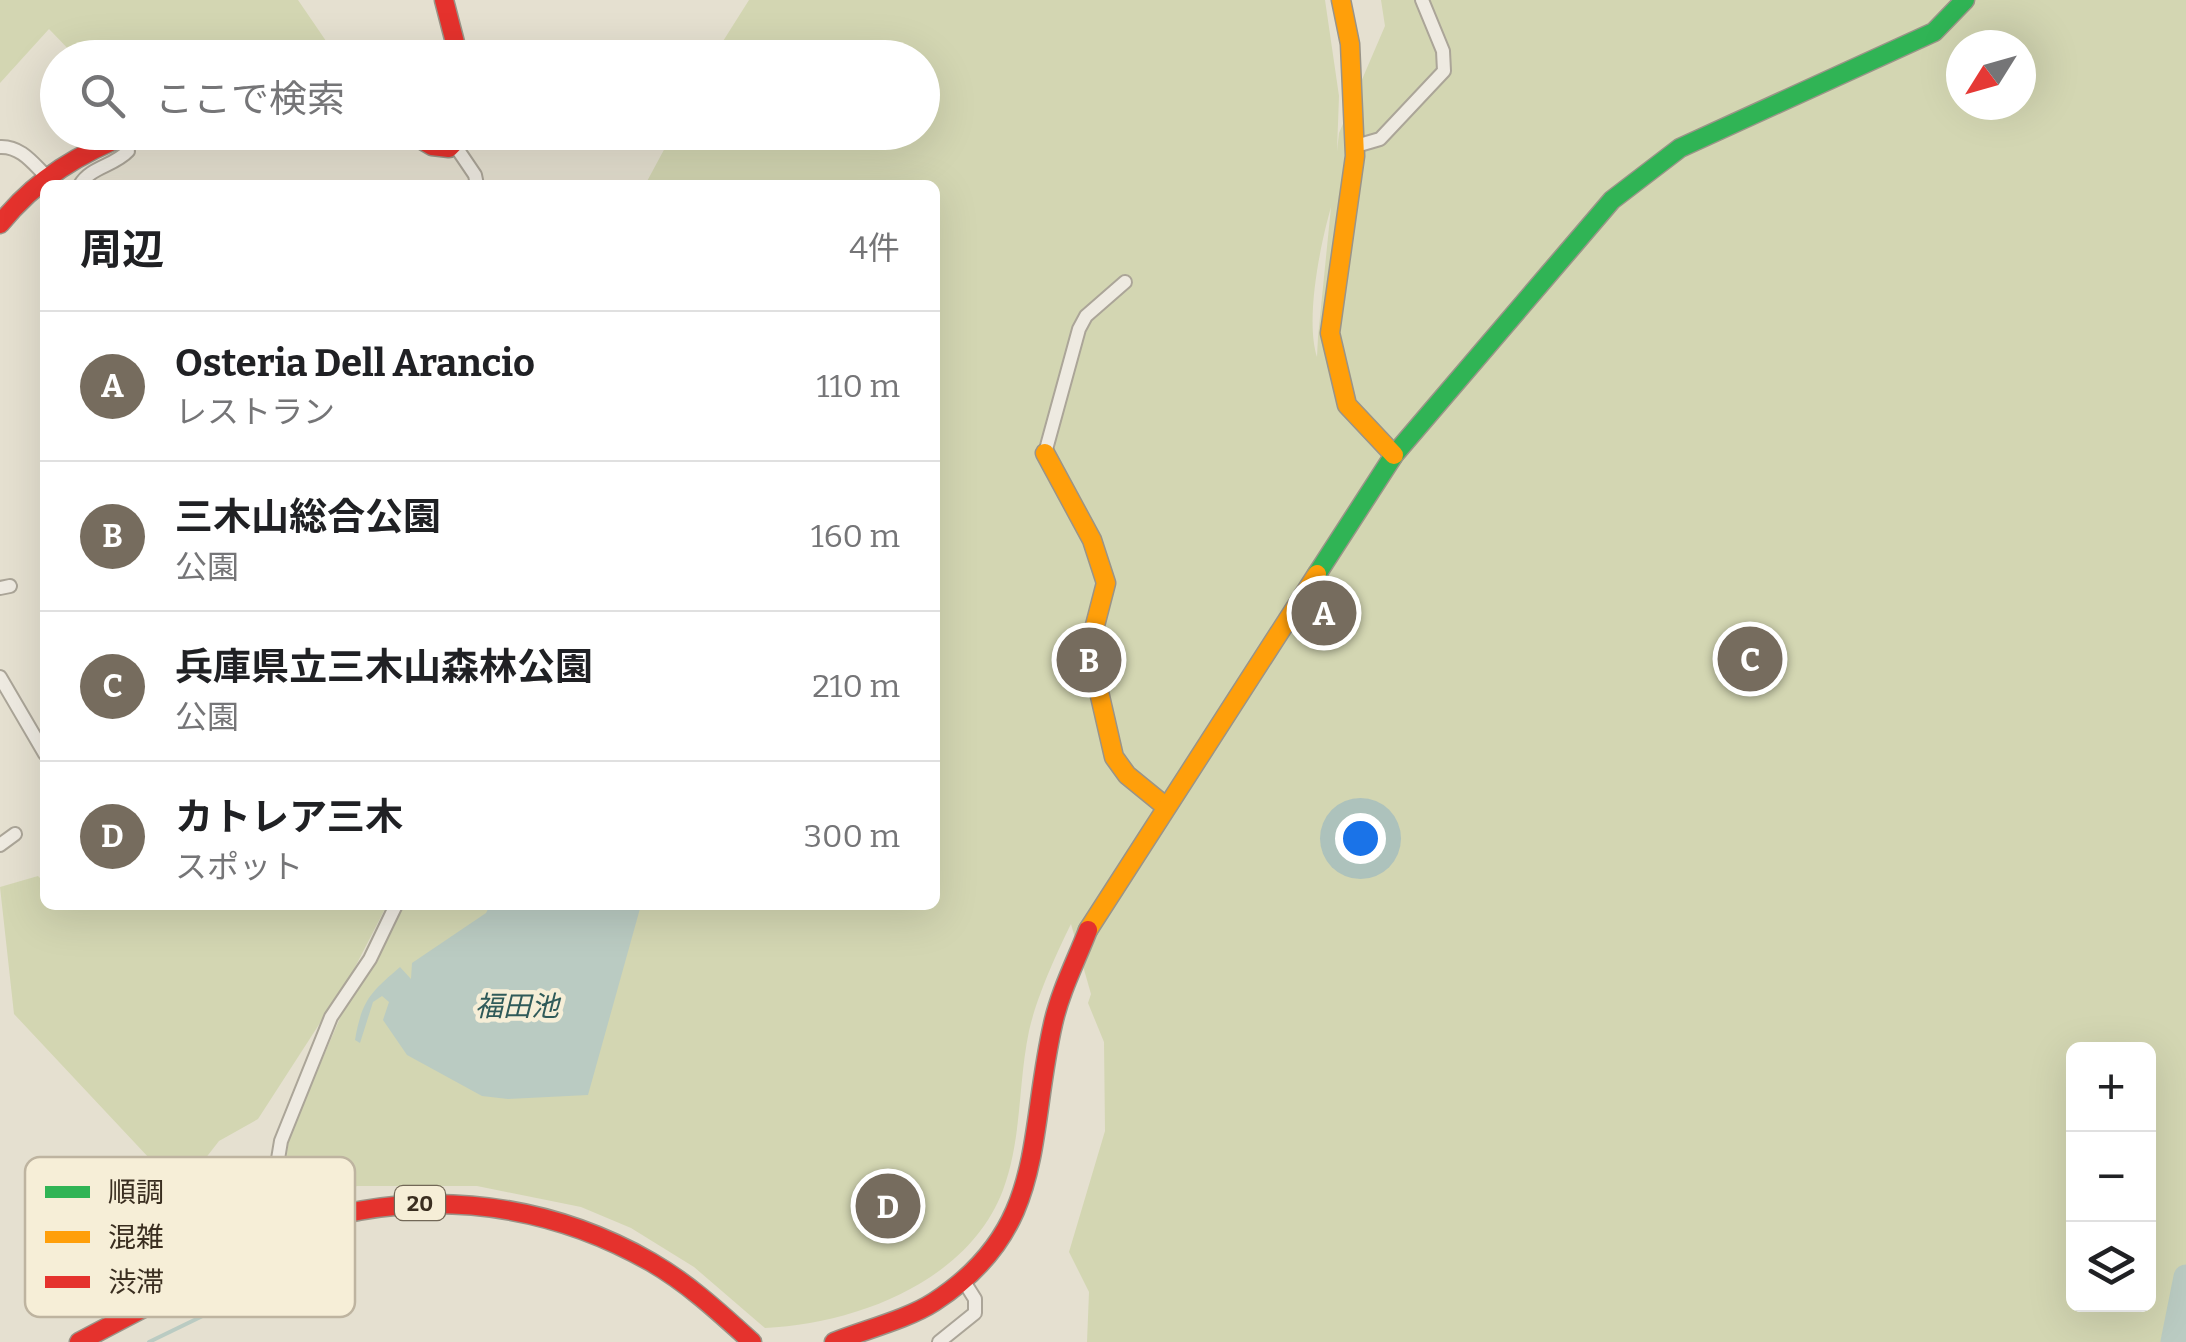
<!DOCTYPE html>
<html lang="ja">
<meta charset="utf-8">
<style>
:root{--surface:#fff;--page:#f2f2f2;--text:#202124;--muted:#757577;--line:#e0e0e0;--accent:#766c5e}
body{margin:0;font-family:Bitter,"Noto Sans JP",serif;background:var(--page);color:var(--text)}
.controls{position:absolute;right:30px;bottom:30px;display:grid;overflow:hidden;border-radius:15px;box-shadow:0 10px 40px #0002}
.controls button{width:90px;height:90px;display:grid;place-items:center;padding:0;border:0;border-bottom:2px solid var(--line);background:var(--surface);color:var(--text);font:50px sans-serif}
.compass{position:absolute;left:1946px;top:30px;width:90px;height:90px;border-radius:50%;background:var(--surface);box-shadow:0 10px 40px #0002;rotate:233deg}
.you{position:absolute;left:1360px;top:838px;width:35px;height:35px;margin:-25px;border:8px solid #fff;border-radius:50%;background:#1a73e8;box-shadow:0 0 0 15px #1a73e833}
.badge{display:grid;place-items:center;width:65px;height:65px;border-radius:50%;background:var(--accent);color:#fff;font-size:32px;font-weight:700}
.pin{position:absolute;translate:-50% -50%;border:5px solid #fff;box-shadow:0 2px 10px #0006}
.list{margin:0;padding:0;list-style:none}
h2{display:flex;justify-content:space-between;align-items:center;height:130px;margin:0;padding:0 40px;font-size:42px}
h2 small{font-size:32px;font-weight:400;color:var(--muted)}
.list li{display:grid;grid-template-columns:65px 1fr auto;gap:30px;align-items:center;box-sizing:border-box;height:150px;padding:0 40px;border-top:2px solid var(--line)}
.list b{display:block;font-size:38px;white-space:nowrap}
.list p{margin:0;font-size:32px;white-space:nowrap;color:var(--muted)}
.list em{font-size:32px;font-style:normal;color:var(--muted)}
.icon{flex:none;width:55px;height:55px;fill:none;stroke:currentColor;stroke-width:2;stroke-linecap:round;stroke-linejoin:round}
.map{position:relative;flex:none;width:2186px;height:1342px;overflow:hidden}
.search{position:absolute;background:var(--surface);box-shadow:0 10px 40px #0002;left:40px;top:40px;width:900px;height:110px;display:flex;align-items:center;gap:25px;box-sizing:border-box;padding:0 35px;border-radius:55px;color:var(--muted);font-size:38px}
.panel{position:absolute;background:var(--surface);box-shadow:0 10px 40px #0002;left:40px;top:180px;width:900px;height:730px;border-radius:15px}
.map>svg:first-child{display:block}
</style>
<div class="map">
<svg width="2186" height="1342" viewBox="0 0 2186 1342">
<rect width="100%" height="100%" fill="#e5e0d0"/>
<!-- green -->
<g fill="#d3d6b2" fill-rule="evenodd">
<path d="M0,0H298L337,57H76L49,29L0,83Z"/>
<path d="M749,0H1325L1339,96L1337,151L1339,133L1385,26L1381,0H2186V1342H1087L1089,1292L1069,1252L1105,1131L1104,1042L1088,1003L1091,994L1071,924C1056,954 1036,999 1029,1031C1018,1083 1022,1140 1003,1190C969,1281 856,1324 765,1328L694,1267L631,1228L581,1207L477,1186H357L303,1208L284,1203L288,1139L346,1004L382,951L404,905H935V185H645L673,133L922,132V58L713,57ZM1961,45H2021V105H1961ZM1331,207L1318,337L1317,357C1305,319 1320,246 1331,207ZM2074,1050H2148V1304H2074Z"/>
<path d="M38,876L45,883V905H387L351,975L258,1119L219,1141L180,1191L14,1014L0,887Z"/>
</g>
<!-- water -->
<path fill="#bacbc2" d="M490,905H641L588,1095L508,1099L482,1096L407,1055L383,1020L389,1002L382,996L373,1002L360,1043L355,1040C362,1000 370,993 400,967L411,979L412,963L486,913Z"/>
<g fill="none" stroke-linecap="round" stroke-linejoin="round">
<!-- stream -->
<path stroke="#bacbc2" stroke-width="4" d="M149,1342L252,1292L261,1279"/>
<!-- river -->
<path stroke="#bacbc2" stroke-width="25" d="M2173,1342L2186,1277"/>
<defs>
<g id="street">
<path d="M454,144L475,175L477,185"/>
<path d="M1356,146L1380,139L1444,71L1443,51L1422,0"/>
<path d="M0,147C20,146 32,162 45,175"/>
<path d="M80,185C90,167 114,166 128,151L125,136"/>
<path d="M1045,453L1079,329L1086,316L1125,282"/>
<path d="M0,588L10,586"/>
<path d="M0,677L45,754"/>
<path d="M0,845L15,834"/>
<path d="M286,1231L276,1204V1171L281,1141L331,1017L370,959L396,905"/>
<path d="M939,1342L975,1313V1299L963,1280"/>
</g>
<path id="fast" d="M1317,574L1394,455L1612,200L1680,148L1934,32L1965,0"/>
<g id="slow">
<path d="M1341,0L1350,44L1355,156L1330,333L1347,405L1394,455"/>
<path d="M1045,453L1092,540L1106,583L1092,637L1094,670L1114,757L1127,775L1165,806"/>
<path d="M1088,930L1317,574"/>
</g>
<g id="jam">
<path d="M444,0L459,58"/>
<path d="M408,132L432,146L449,148L465,132"/>
<path d="M0,224C37,178 80,153 134,132"/>
<path d="M79,1342C126,1317 173,1293 220,1267C242,1255 263,1240 286,1231C407,1186 539,1198 651,1262C689,1284 720,1313 752,1342"/>
<path d="M834,1342C864,1330 908,1319 934,1302C1047,1229 1027,1138 1053,1024C1060,992 1076,961 1088,930"/>
</g>
</defs>
<!-- street casing -->
<use href="#street" stroke="#aba598" stroke-width="16"/>
<!-- fast casing -->
<use href="#fast" stroke="#9a9488" stroke-width="21"/>
<!-- slow casing -->
<use href="#slow" stroke="#9a9488" stroke-width="21"/>
<!-- jam casing -->
<use href="#jam" stroke="#9a9488" stroke-width="21"/>
<!-- street -->
<use href="#street" stroke="#eeeae1" stroke-width="12"/>
<!-- fast -->
<use href="#fast" stroke="#30b455" stroke-width="18"/>
<!-- slow -->
<use href="#slow" stroke="#ff9f0a" stroke-width="18"/>
<!-- jam -->
<use href="#jam" stroke="#e5322d" stroke-width="18"/>
</g>
<g text-anchor="middle" stroke-width="9" stroke-linejoin="round" paint-order="stroke">
<!-- shield labels -->
<rect fill="#f6eed7" stroke="#726857" stroke-width="2.5" x="395" y="1186" width="50" height="34" rx="8"/>
<g font-size="22" font-weight="bold" fill="#3a2e20">
<text x="420" y="1211">20</text>
</g>
<!-- water labels -->
<g font-size="28" font-style="italic" fill="#2f5a59" stroke="#f6eed7">
<text x="517" y="1016">福田池</text>
</g>
</g>
<!-- legend -->
<rect x="25" y="1157" width="330" height="160" rx="15" fill="#f6eed7" stroke="#beb4a0" stroke-width="2.5"/>
<rect x="45" y="1186" width="45" height="12" fill="#30b455"/>
<rect x="45" y="1231" width="45" height="12" fill="#ff9f0a"/>
<rect x="45" y="1276" width="45" height="12" fill="#e5322d"/>
<g font-size="28" fill="#3a2e20">
<text x="108" y="1202">順調</text>
<text x="108" y="1247">混雑</text>
<text x="108" y="1292">渋滞</text>
</g>
</svg>
<div class="controls">
<button>+</button>
<button>−</button>
<button><svg class="icon" aria-label="layers" viewBox="0 0 24 24"><path d="M12 4l9 5-9 5-9-5zM3 14l9 5 9-5"/></svg></button>
</div>
<svg class="compass" viewBox="-18 -18 36 36"><path d="M0-13l5 13h-10z" fill="#e53935"/><path d="M0 13l5-13h-10z" fill="#757577"/></svg>
<div class="you"></div>
<div class="pin badge" style="left:1324px;top:613px">A</div>
<div class="pin badge" style="left:1089px;top:660px">B</div>
<div class="pin badge" style="left:1750px;top:659px">C</div>
<div class="pin badge" style="left:888px;top:1206px">D</div>
<div class="search"><svg class="icon" aria-label="search" viewBox="0 0 24 24"><circle cx="10" cy="10" r="6"/><path d="M15 15l6 6"/></svg>ここで検索</div>
<section class="panel">
<h2>周辺<small>4件</small></h2>
<ul class="list">
<li><span class="badge">A</span><div><b>Osteria Dell Arancio</b><p>レストラン</p></div><em>110 m</em></li>
<li><span class="badge">B</span><div><b>三木山総合公園</b><p>公園</p></div><em>160 m</em></li>
<li><span class="badge">C</span><div><b>兵庫県立三木山森林公園</b><p>公園</p></div><em>210 m</em></li>
<li><span class="badge">D</span><div><b>カトレア三木</b><p>スポット</p></div><em>300 m</em></li>
</ul>
</section>
</div>
